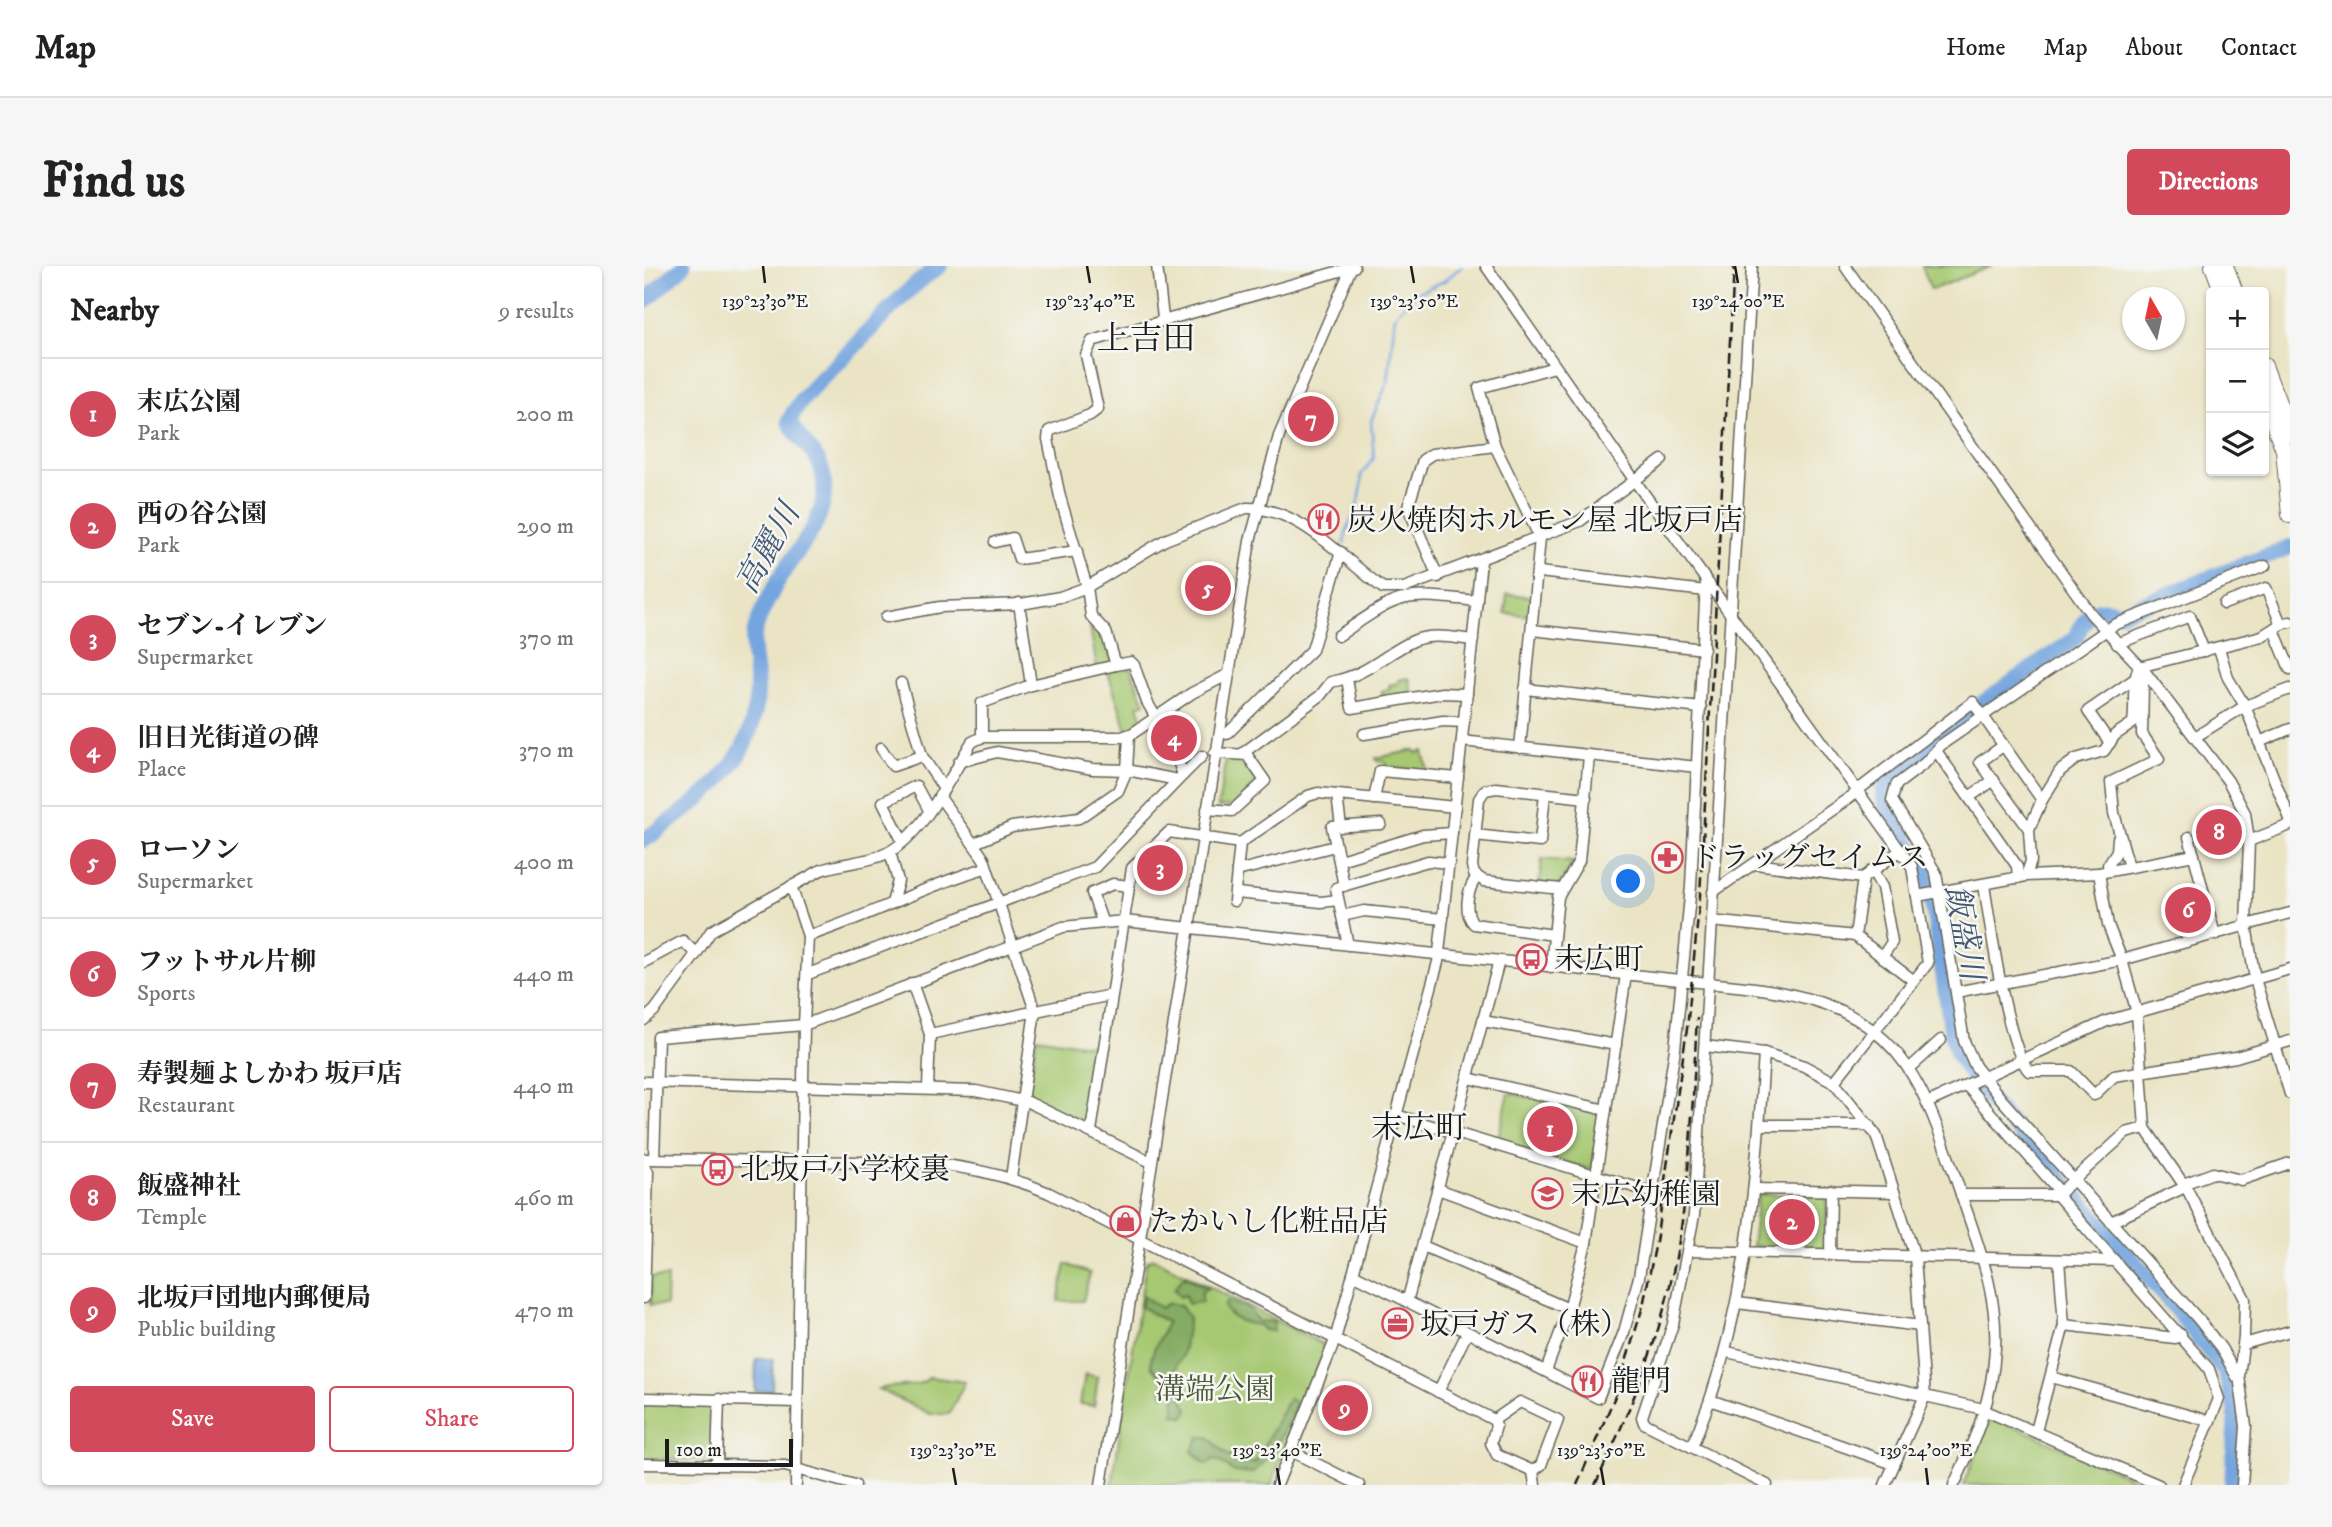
<!DOCTYPE html>
<meta charset="utf-8">
<style>
:root{--surface:#fff;--page:#f6f6f6;--text:#222;--muted:#767676;--line:#e0e0e0;--accent:#d1495b}
body{margin:0;font-family:"IM FELL DW Pica","Noto Serif JP",serif;background:var(--page);color:var(--text)}
.controls{position:absolute;right:21px;top:21px;display:grid;overflow:hidden;border-radius:7px;box-shadow:0 2px 5px #0004}
.controls button{width:63px;height:63px;display:grid;place-items:center;padding:0;border:0;border-bottom:2px solid var(--line);background:var(--surface);color:var(--text);font:35px sans-serif}
.compass{position:absolute;left:1478px;top:21px;width:63px;height:63px;border-radius:50%;background:var(--surface);box-shadow:0 2px 5px #0004;rotate:351deg}
.scale{position:absolute;left:21px;bottom:18px;width:128px;box-sizing:border-box;padding-left:7px;border:4px solid #1c1c1c;border-top:0;font-size:19px;line-height:24px;white-space:nowrap;color:#1c1c1c;-webkit-text-stroke:5px #f6f6f2;paint-order:stroke}
.you{position:absolute;left:985px;top:616px;width:24px;height:24px;margin:-18px;border:5px solid #fff;border-radius:50%;background:#1a73e8;box-shadow:0 0 0 10px #1a73e833}
.badge{display:grid;place-items:center;width:46px;height:46px;border-radius:50%;background:var(--accent);color:#fff;font-size:23px;font-weight:700}
.pin{position:absolute;translate:-50% -50%;border:4px solid #fff;box-shadow:0 2px 7px #0006}
.list{margin:0;padding:0;list-style:none}
h2{display:flex;justify-content:space-between;align-items:center;height:91px;margin:0;padding:0 28px;font-size:30px}
h2 small{font-size:23px;font-weight:400;color:var(--muted)}
.list li{display:grid;grid-template-columns:46px 1fr auto;gap:21px;align-items:center;box-sizing:border-box;height:112px;padding:0 28px;border-top:2px solid var(--line)}
.list b{display:block;font-size:26px;white-space:nowrap}
.list p{margin:0;font-size:23px;white-space:nowrap;color:var(--muted)}
.list em{font-size:23px;font-style:normal;color:var(--muted)}
.actions{display:flex;gap:14px;padding:21px 28px}
.actions a{flex:1;padding:16px 0;border:2px solid var(--accent);border-radius:7px;text-align:center;font-size:24px;color:var(--accent)}
.actions .main{background:var(--accent);color:#fff}
.icon{flex:none;width:38px;height:38px;fill:none;stroke:currentColor;stroke-width:2;stroke-linecap:round;stroke-linejoin:round}
.map{position:relative;flex:none;width:1646px;height:1219px;overflow:hidden;border-radius:7px}
header{display:flex;align-items:center;gap:42px;box-sizing:border-box;height:98px;padding:0 35px;background:var(--surface);border-bottom:2px solid var(--line)}
header strong{font-size:33px}
nav{display:flex;gap:38px;margin-inline-start:auto;font-size:24px}
.intro{display:flex;align-items:center;justify-content:space-between;box-sizing:border-box;height:168px;padding:0 42px}
h1{margin:0;font-size:49px}
.button{padding:18px 32px;border-radius:7px;background:var(--accent);color:#fff;font-size:24px;font-weight:700}
main{display:flex;gap:42px;padding:0 42px}
aside{flex:1;background:var(--surface);border-radius:7px;box-shadow:0 2px 5px #0004}
.map>svg:first-child{display:block}
</style>
<header>
<strong>Map</strong>
<nav><a>Home</a><a>Map</a><a>About</a><a>Contact</a></nav>
</header>
<div class="intro"><h1>Find us</h1><a class="button">Directions</a></div>
<main>
<aside>
<h2>Nearby<small>9 results</small></h2>
<ul class="list">
<li><span class="badge">1</span><div><b>末広公園</b><p>Park</p></div><em>200 m</em></li>
<li><span class="badge">2</span><div><b>西の谷公園</b><p>Park</p></div><em>290 m</em></li>
<li><span class="badge">3</span><div><b>セブン-イレブン</b><p>Supermarket</p></div><em>370 m</em></li>
<li><span class="badge">4</span><div><b>旧日光街道の碑</b><p>Place</p></div><em>370 m</em></li>
<li><span class="badge">5</span><div><b>ローソン</b><p>Supermarket</p></div><em>400 m</em></li>
<li><span class="badge">6</span><div><b>フットサル片柳</b><p>Sports</p></div><em>440 m</em></li>
<li><span class="badge">7</span><div><b>寿製麺よしかわ 坂戸店</b><p>Restaurant</p></div><em>440 m</em></li>
<li><span class="badge">8</span><div><b>飯盛神社</b><p>Temple</p></div><em>460 m</em></li>
<li><span class="badge">9</span><div><b>北坂戸団地内郵便局</b><p>Public building</p></div><em>470 m</em></li>
</ul>
<div class="actions"><a class="main">Save</a><a>Share</a></div>
</aside>
<div class="map">
<svg width="1646" height="1219" viewBox="0 0 1646 1219">
<rect width="100%" height="100%" fill="#f6f6f2"/>
<filter id="ink" filterUnits="userSpaceOnUse"><feTurbulence type="fractalNoise" baseFrequency=".0143" numOctaves="2"/><feDisplacementMap in="SourceGraphic" scale="14" xChannelSelector="R" yChannelSelector="G"/><feConvolveMatrix kernelMatrix="1 2 1 2 8 2 1 2 1" color-interpolation-filters="sRGB"/></filter>
<filter id="wash" filterUnits="userSpaceOnUse"><feTurbulence type="fractalNoise" baseFrequency=".00686" numOctaves="4" result="noise"/><feDisplacementMap in="SourceGraphic" scale="28" xChannelSelector="R" yChannelSelector="G"/><feGaussianBlur stdDeviation="1.57" result="paint"/><feColorMatrix in="noise" values="0 0 0 0 0 0 0 0 0 0 0 0 0 0 0 0 0 1.4 0 .05"/><feComposite in="paint" operator="in"/></filter>
<g filter="url(#wash)">
<rect width="100%" height="100%" fill="#eae4c5"/>
<!-- green -->
<g fill="#a6c871" stroke="#617246" stroke-width="2">
<path d="M1278,0H1348L1287,24Z"/>
<path d="M863,328L888,331L886,350L861,347Z"/>
<path d="M453,360L459,365L469,398L453,403L446,361Z"/>
<path d="M486,401L501,437L494,440L500,456L484,467L463,404Z"/>
<path d="M765,412L768,428L739,433L738,425L746,423L745,419L754,417V414Z"/>
<path d="M771,484L772,487L779,485L784,506L743,501L742,496L733,495L732,492Z"/>
<path d="M600,491L616,514L589,540L574,541L582,492Z"/>
<path d="M898,593L930,596L915,619L895,617Z"/>
<path d="M1549,619L1561,663L1539,669L1527,625Z"/>
<path d="M393,771L456,781L441,857L383,830Z"/>
<path d="M865,827L955,846L957,850L948,904L853,876Z"/>
<path d="M1117,928L1183,929L1181,985L1108,980L1114,930Z"/>
<path d="M509,992L680,1079L681,1084L627,1219H468L502,996Z"/>
<path d="M422,998L446,1007L439,1035H414Z"/>
<path d="M7,1011H23L22,1039H6Z"/>
<path d="M441,1108L454,1111L450,1140L436,1138Z"/>
<path d="M286,1111L321,1116L305,1148H286L234,1123C249,1118 276,1123 286,1111Z"/>
<path d="M0,1135L69,1136L68,1194L0,1193Z"/>
<path d="M1347,1150L1504,1219H1319Z"/>
</g>
<!-- forest -->
<g fill="#84ac63" stroke="#506440" stroke-width="2">
<path d="M540,1010L564,1022L558,1025V1036L544,1038L541,1029L536,1031L530,1023Z"/>
<path d="M499,1030L517,1042L524,1037L537,1040L545,1052L538,1091L532,1099L536,1128L544,1143L541,1151L530,1148L531,1127L520,1129L517,1123L523,1116L507,1100C506,1084 518,1072 523,1056L497,1041Z"/>
<path d="M584,1035L605,1043L614,1055L630,1056L629,1065L620,1064L615,1059C603,1058 583,1053 580,1039Z"/>
<path d="M645,1132L653,1137L630,1186L609,1207L591,1206L571,1193L562,1199L548,1185L555,1171H564L584,1190L611,1197Z"/>
</g>
<!-- water -->
<path fill="#75a5df" stroke="#48607e" stroke-width="2" d="M112,1093H129L128,1125H111Z"/>
<g fill="none" stroke-linecap="round" stroke-linejoin="round">
<!-- stream -->
<path stroke="#75a5df" stroke-width="2.5" d="M700,278C704,248 720,242 717,209L730,192L727,155L744,115L751,49L771,28L800,15L818,0"/>
<!-- river -->
<g stroke="#75a5df" stroke-width="16">
<path d="M0,36L39,0"/>
<path d="M0,574C55,535 112,499 113,423C113,408 108,391 109,375C110,360 121,339 128,326C145,288 183,263 180,217C178,186 157,180 145,155C159,126 183,109 205,86C234,56 261,23 296,0"/>
<path d="M1588,1219L1592,1146L1581,1105L1526,1036L1337,824L1314,789L1308,768L1284,608L1241,539L1239,525L1252,507L1273,493L1298,465L1432,372C1440,350 1453,337 1476,347L1646,281"/>
</g>
</g>
</g>
<g filter="url(#ink)">
<g fill="none" stroke-linecap="round" stroke-linejoin="round">
<defs>
<g id="minor">
<path d="M513,0L519,52"/>
<path d="M842,0L991,215L1268,601L1284,697L1190,816"/>
<path d="M1108,0L1050,949L1029,1058L998,1151L1000,1157L1123,1219"/>
<path d="M1201,0L1447,348L1502,407L1584,515L1601,547L1605,575L1602,659L1611,713L1646,828"/>
<path d="M351,276L368,272L375,293L433,285"/>
<path d="M895,306L1062,325"/>
<path d="M794,311L764,241L779,194L788,188L851,180"/>
<path d="M375,337L387,419L472,399"/>
<path d="M1580,338L1622,322L1637,358"/>
<path d="M242,351L296,341L377,338L416,331L443,321L521,274L602,242C657,241 698,293 739,322H760L936,255L1018,194"/>
<path d="M888,364L1060,383"/>
<path d="M1630,364L1646,403"/>
<path d="M694,370C758,327 755,326 833,335"/>
<path d="M1473,378L1546,350L1560,385"/>
<path d="M1575,382L1584,412L1601,440L1646,553"/>
<path d="M703,413L708,442L798,427L823,428"/>
<path d="M257,417L278,490"/>
<path d="M881,423L1057,442"/>
<path d="M583,468L668,384L697,286"/>
<path d="M720,468L799,455L820,456"/>
<path d="M338,471V437L387,419"/>
<path d="M1551,471L1601,440L1646,423"/>
<path d="M818,475L1053,501"/>
<path d="M1615,476L1646,463"/>
<path d="M1466,477L1444,445L1489,414"/>
<path d="M1359,480L1336,496L1385,563"/>
<path d="M237,482L249,500L278,490L300,523"/>
<path d="M876,482L896,272L851,180L835,122L911,101"/>
<path d="M1293,486L1373,600L1374,612"/>
<path d="M599,487L676,430L687,416C726,408 737,390 769,375C787,367 810,372 829,374"/>
<path d="M315,496L353,486L449,503L483,504L485,469"/>
<path d="M539,509L529,481L503,436L490,399L487,396L472,399L462,366L447,350L443,321L416,231L404,173L405,165L446,149L454,143L442,89L448,75L710,1"/>
<path d="M1214,524L1329,436L1398,534"/>
<path d="M693,529L697,561"/>
<path d="M295,530L340,593L391,745L367,912"/>
<path d="M1325,531L1350,514"/>
<path d="M730,533L736,505L814,512"/>
<path d="M563,543L588,545L621,515L603,489L571,487"/>
<path d="M831,569L896,576L901,528"/>
<path d="M1545,571L1571,669"/>
<path d="M1605,575L1646,559"/>
<path d="M259,576L239,536L272,520L285,544"/>
<path d="M331,577L368,561L435,552L474,525L483,504L534,514L558,490"/>
<path d="M246,586L254,615L248,637"/>
<path d="M696,594L779,569L808,567"/>
<path d="M1112,598L1219,612"/>
<path d="M1464,599L1473,585L1474,572"/>
<path d="M1485,601L1470,547L1467,516L1515,493L1498,468L1499,417L1502,407"/>
<path d="M1228,604L1238,621L1248,676L1238,691"/>
<path d="M593,605L691,580"/>
<path d="M1455,607L1550,589"/>
<path d="M1382,610L1387,595L1385,563L1398,534L1416,505L1432,493L1460,485L1471,469L1489,457C1492,438 1487,418 1495,401L1618,370L1637,358L1646,356"/>
<path d="M833,611C823,623 819,647 830,658L910,669"/>
<path d="M1340,619C1346,656 1363,782 1385,805H1427L1450,829L1470,810L1592,791L1646,775"/>
<path d="M147,620L164,670"/>
<path d="M700,620L688,561L737,558"/>
<path d="M917,623L840,615L830,608L828,600L835,533L841,524L852,522L942,532"/>
<path d="M1069,626L1215,525"/>
<path d="M593,627L677,636L694,634"/>
<path d="M1273,630L1382,610L1455,607L1464,659L1478,694L1493,747L1501,862L1544,925L1601,1033L1600,1071L1595,1110L1602,1160L1598,1219"/>
<path d="M590,635L596,577L664,530L674,527L811,541"/>
<path d="M698,650L720,645L799,653"/>
<path d="M458,655L448,627L469,618L485,620"/>
<path d="M1067,655L1211,670L1270,715"/>
<path d="M1211,670L1219,612L1257,584"/>
<path d="M704,679L692,622L784,595L805,597"/>
<path d="M52,688L67,665L177,604C197,597 217,597 236,590C275,577 307,510 328,476L338,471H478L489,467L548,427L583,409"/>
<path d="M0,696L39,675L52,688L11,744L0,754"/>
<path d="M907,701L914,631L935,595L945,490"/>
<path d="M164,708L451,601L534,514"/>
<path d="M268,717L286,768L284,822"/>
<path d="M1312,726L1478,694L1646,647"/>
<path d="M839,755L972,779"/>
<path d="M286,768L467,729"/>
<path d="M1061,780L1120,787L1160,800L1190,816L1232,869L1271,991L1281,1130L1241,1219"/>
<path d="M1120,787C1113,906 1104,1020 1066,1134L1250,1198"/>
<path d="M1266,802L1297,774"/>
<path d="M824,812L962,844"/>
<path d="M0,816L332,825L384,836L507,896"/>
<path d="M1322,819L1416,926"/>
<path d="M1285,836L1463,755L1646,703"/>
<path d="M752,849L1010,927"/>
<path d="M1116,859H1225"/>
<path d="M447,865L488,602L525,566L596,577"/>
<path d="M0,893L283,897C326,901 366,910 405,927L850,1154"/>
<path d="M10,893L14,771L160,759L419,661L480,655L1111,722C1259,742 1277,811 1320,937C1336,984 1354,1031 1351,1082C1349,1132 1331,1174 1310,1219"/>
<path d="M0,900L4,906L0,1032"/>
<path d="M1539,918L1569,907L1597,914L1646,897"/>
<path d="M794,923L942,977"/>
<path d="M1112,923L1249,926"/>
<path d="M1317,929H1413L1482,867L1501,862"/>
<path d="M1413,929L1565,1103L1575,1133L1539,1219"/>
<path d="M1467,956L1541,921"/>
<path d="M779,980L925,1043"/>
<path d="M1045,985L1471,995"/>
<path d="M1186,988L1187,924"/>
<path d="M709,1008L954,1132L980,1066L995,1011L1031,783L1047,620L1062,315"/>
<path d="M763,1036L855,695"/>
<path d="M1093,1037L1276,1060"/>
<path d="M1420,1059L1531,1072L1537,1068"/>
<path d="M1600,1078L1646,1065"/>
<path d="M1083,1086L1335,1142L1515,1219"/>
<path d="M902,1105L925,1043L942,977L982,709"/>
<path d="M1407,1111L1565,1155"/>
<path d="M1593,1111L1577,1082L1555,1054L1358,834L1331,800L1320,775L1292,607L1248,534L1252,519L1281,497L1297,479L1470,359L1621,300"/>
<path d="M794,1126L823,1067"/>
<path d="M0,1132L153,1136"/>
<path d="M876,1136L914,1154L897,1199L889,1205L853,1189L847,1177L852,1160L850,1154Z"/>
<path d="M1392,1165L1420,1059L1415,994"/>
<path d="M1048,1181L1066,1134"/>
<path d="M647,1185L715,1219"/>
<path d="M0,1198L141,1200L211,1219"/>
<path d="M73,1198L75,1133"/>
<path d="M889,1205L891,1219"/>
<path d="M152,1219L160,759L164,670C224,651 280,620 341,602"/>
<path d="M457,1219L606,275L635,170L708,0"/>
<path d="M633,1219L691,1074L794,696L837,295"/>
</g>
<g id="highway">
<path d="M1569,0L1579,26"/>
<path d="M1581,0L1591,26"/>
<path d="M1620,100L1646,168"/>
<path d="M1620,131L1640,184L1646,249"/>
</g>
</defs>
<!-- minor casing -->
<use href="#minor" stroke="#646257" stroke-width="13"/>
<!-- highway casing -->
<use href="#highway" stroke="#646257" stroke-width="18"/>
<!-- minor -->
<use href="#minor" stroke="#fff" stroke-width="10"/>
<!-- highway -->
<use href="#highway" stroke="#fff" stroke-width="16"/>
<!-- rail -->
<g stroke="#1c1c1c" stroke-width="2.5" stroke-dasharray="10 5" stroke-linecap="butt">
<path d="M933,1219L972,1128L999,1040L1012,976L1043,763L1056,630L1090,0"/>
<path d="M951,1219C982,1153 1011,1086 1027,1015C1047,928 1048,840 1053,751"/>
</g>
</g>
</g>
<!-- ticks -->
<path fill="none" stroke="#1c1c1c" stroke-width="2.5" d="M119,0L121,17M443,0L446,17M767,0L770,17M1091,0L1094,17M309,1202L312,1219M633,1202L636,1219M957,1202L960,1219M1282,1202L1284,1219"/>
<!-- icons -->
<defs>
<symbol id="restaurant-ring" viewBox="-11 -11 22 22"><circle r="9.5" fill="#f6f6f2" stroke="#d1495b" stroke-width="1.5"/><path d="M-5-6h1v4h1v-4h1v4h1v-4h1v5L-1.5 .5V6h-2V.5L-5-1ZM5-6V6H3V1.5H1.5Q1.5-4 5-6Z" fill="#d1495b"/></symbol>
<symbol id="pharmacy-ring" viewBox="-11 -11 22 22"><circle r="9.5" fill="#f6f6f2" stroke="#d1495b" stroke-width="1.5"/><path d="M-2-6h4v4h4v4h-4v4h-4v-4h-4v-4h4Z" fill="#d1495b"/></symbol>
<symbol id="bus-ring" viewBox="-11 -11 22 22"><circle r="9.5" fill="#f6f6f2" stroke="#d1495b" stroke-width="1.5"/><path d="M-5-6H5V4H4V6H2V4H-2V6H-4V4H-5ZM-3.5-4V0h7V-4ZM-3.5 1.2v1.5H-2V1.2ZM2 1.2v1.5H3.5V1.2Z" fill="#d1495b"/></symbol>
<symbol id="school-ring" viewBox="-11 -11 22 22"><circle r="9.5" fill="#f6f6f2" stroke="#d1495b" stroke-width="1.5"/><path d="M0-5L7-2L0 1L-7-2ZM-4 1L0 2.5L4 1V4Q0 6-4 4Z" fill="#d1495b"/></symbol>
<symbol id="shop-ring" viewBox="-11 -11 22 22"><circle r="9.5" fill="#f6f6f2" stroke="#d1495b" stroke-width="1.5"/><path d="M-5-2.5h2.3a2.7 3.5 0 0 1 5.4 0H5L5.5 6h-11ZM-1.5-2.5h3a1.5 2.3 0 0 0-3 0Z" fill="#d1495b"/></symbol>
<symbol id="office-ring" viewBox="-11 -11 22 22"><circle r="9.5" fill="#f6f6f2" stroke="#d1495b" stroke-width="1.5"/><path d="M-6-3h4V-5.5h4V-3h4V5H-6ZM-1-4.5V-3h2v-1.5ZM-6 0V1H6V0Z" fill="#d1495b"/></symbol>
</defs>
<g fill-rule="evenodd">
<use href="#restaurant-ring" x="662" y="236" width="35" height="35"/>
<use href="#pharmacy-ring" x="1006" y="574" width="35" height="35"/>
<use href="#bus-ring" x="870" y="676" width="35" height="35"/>
<use href="#bus-ring" x="56" y="886" width="35" height="35"/>
<use href="#school-ring" x="886" y="910" width="35" height="35"/>
<use href="#shop-ring" x="464" y="938" width="35" height="35"/>
<use href="#office-ring" x="736" y="1040" width="35" height="35"/>
<use href="#restaurant-ring" x="926" y="1098" width="35" height="35"/>
</g>
<g text-anchor="middle" stroke-width="5" stroke-linejoin="round" paint-order="stroke">
<!-- poi labels -->
<g font-size="30" fill="#1c1c1c" stroke="#f6f6f2" text-anchor="start">
<text x="703" y="264">炭火焼肉ホルモン屋 北坂戸店</text>
<text x="1046" y="601">ドラッグセイムス</text>
<text x="910" y="703">末広町</text>
<text x="96" y="913">北坂戸小学校裏</text>
<text x="927" y="938">末広幼稚園</text>
<text x="505" y="965">たかいし化粧品店</text>
<text x="776" y="1068">坂戸ガス（株）</text>
<text x="967" y="1125">龍門</text>
</g>
<!-- park labels -->
<g font-size="30" fill="#4c583a" stroke="#f6f6f2">
<text x="571" y="1133">溝端公園</text>
</g>
<!-- water labels -->
<g font-size="32" font-style="italic" fill="#445a74" stroke="#f6f6f2">
<text transform="translate(123 282) rotate(-61)" y="11">高麗川</text>
<text transform="translate(1321 666) rotate(80)" y="11">飯盛川</text>
</g>
<!-- neighbourhood labels -->
<g font-size="32" fill="#1c1c1c" stroke="#f6f6f2">
<text x="775" y="872">末広町</text>
</g>
<!-- quarter labels -->
<g font-size="33" fill="#1c1c1c" stroke="#f6f6f2">
<text x="502" y="83">上吉田</text>
</g>
</g>
<g font-size="18" text-anchor="middle" fill="#1c1c1c" stroke="#f6f6f2" stroke-width="5" stroke-linejoin="round" paint-order="stroke">
<text x="121" y="41">139°23'30"E</text>
<text x="446" y="41">139°23'40"E</text>
<text x="770" y="41">139°23'50"E</text>
<text x="1094" y="41">139°24'00"E</text>
<text x="309" y="1190">139°23'30"E</text>
<text x="633" y="1190">139°23'40"E</text>
<text x="957" y="1190">139°23'50"E</text>
<text x="1282" y="1190">139°24'00"E</text>
</g>
</svg>
<div class="controls">
<button>+</button>
<button>−</button>
<button><svg class="icon" aria-label="layers" viewBox="0 0 24 24"><path d="M12 4l9 5-9 5-9-5zM3 14l9 5 9-5"/></svg></button>
</div>
<svg class="compass" viewBox="-18 -18 36 36"><path d="M0-13l5 13h-10z" fill="#e53935"/><path d="M0 13l5-13h-10z" fill="#767676"/></svg>
<div class="scale">100 m</div>
<div class="you"></div>
<div class="pin badge" style="left:906px;top:863px">1</div>
<div class="pin badge" style="left:1148px;top:956px">2</div>
<div class="pin badge" style="left:516px;top:602px">3</div>
<div class="pin badge" style="left:530px;top:472px">4</div>
<div class="pin badge" style="left:564px;top:322px">5</div>
<div class="pin badge" style="left:1544px;top:644px">6</div>
<div class="pin badge" style="left:667px;top:153px">7</div>
<div class="pin badge" style="left:1575px;top:566px">8</div>
<div class="pin badge" style="left:701px;top:1142px">9</div>
</div>
</main>
